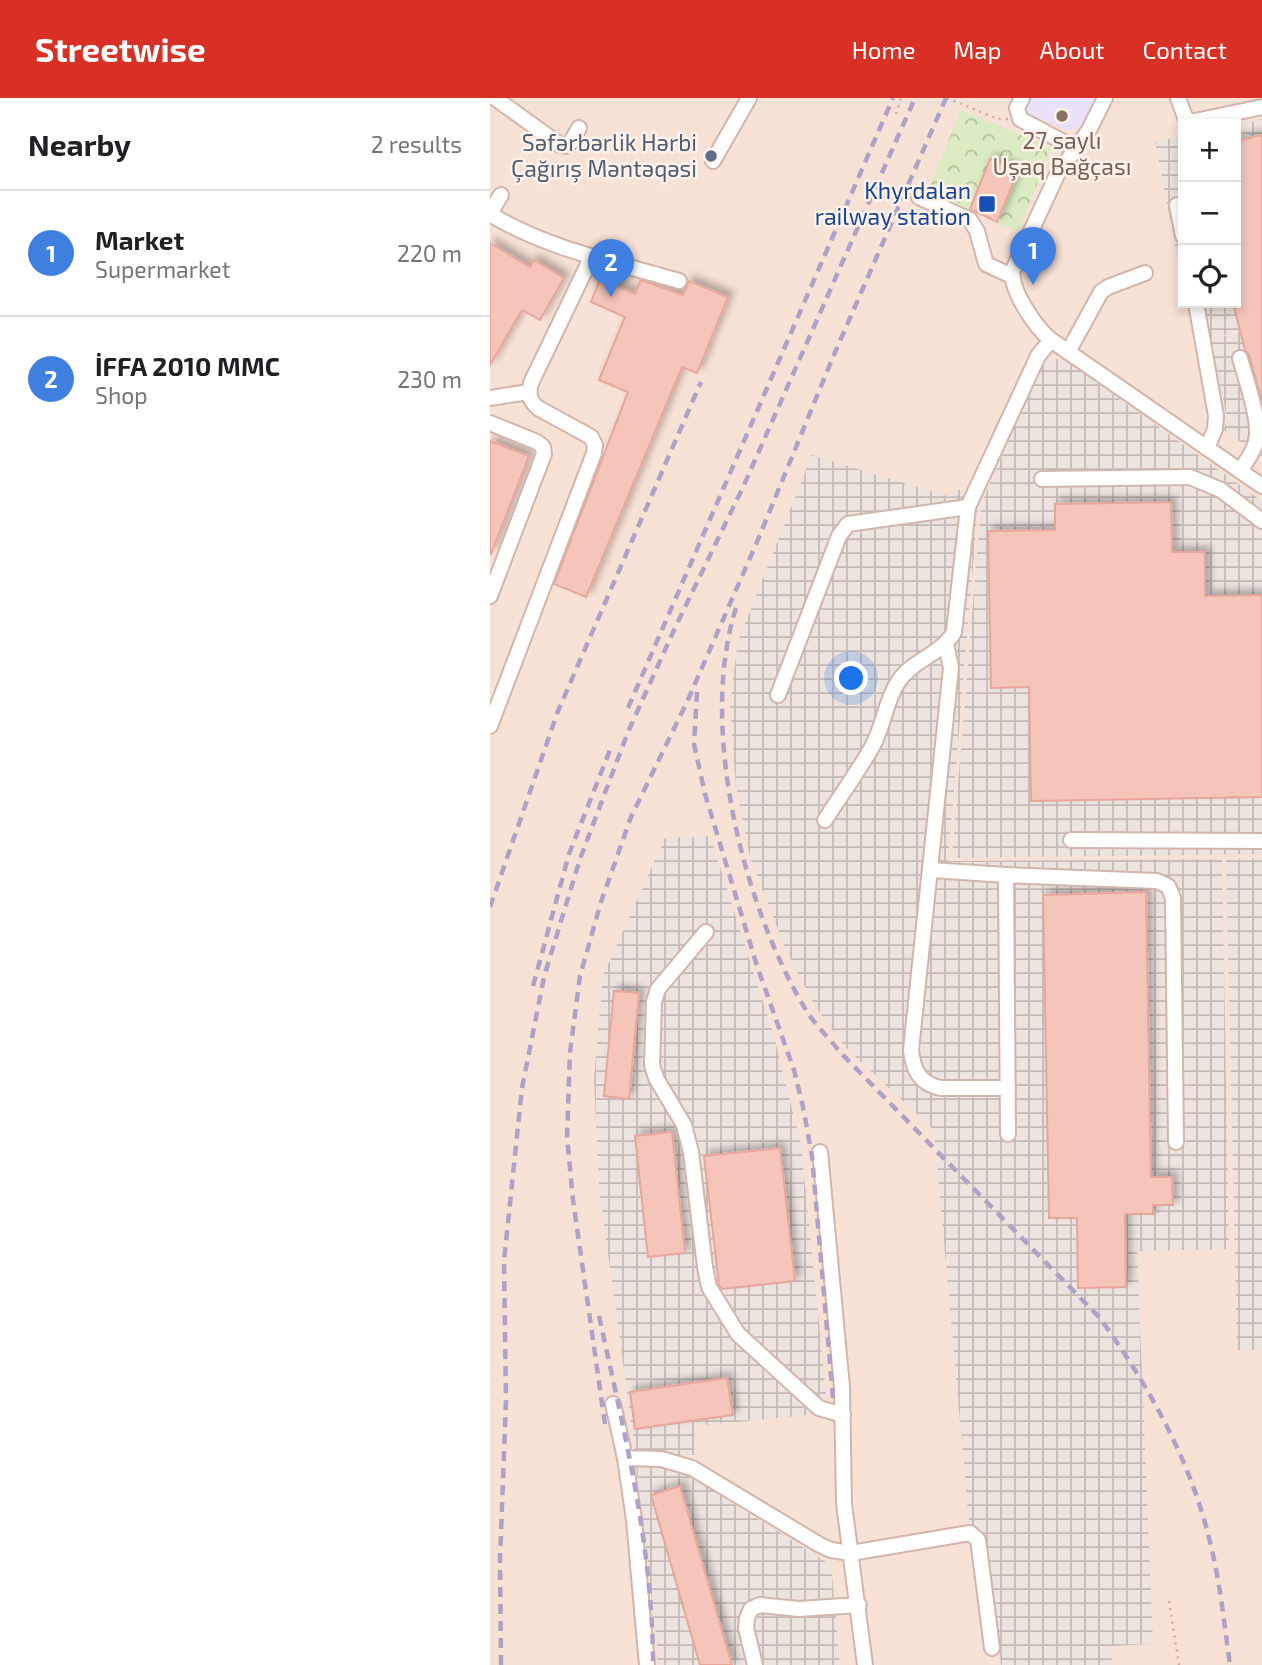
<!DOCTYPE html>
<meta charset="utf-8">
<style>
:root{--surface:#fff;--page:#f2f2f2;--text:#202124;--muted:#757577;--line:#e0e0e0;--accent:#d93025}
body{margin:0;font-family:"Exo 2",sans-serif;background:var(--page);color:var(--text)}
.controls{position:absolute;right:21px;top:21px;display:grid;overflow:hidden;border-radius:0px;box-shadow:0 4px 10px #0003}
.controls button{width:63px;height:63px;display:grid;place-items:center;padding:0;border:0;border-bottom:2px solid var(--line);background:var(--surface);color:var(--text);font:35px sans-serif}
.you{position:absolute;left:362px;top:581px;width:24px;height:24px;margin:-18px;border:5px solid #fff;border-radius:50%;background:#1a73e8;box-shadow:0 0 0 10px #1a73e833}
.badge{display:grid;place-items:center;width:46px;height:46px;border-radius:50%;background:var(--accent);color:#fff;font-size:23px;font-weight:700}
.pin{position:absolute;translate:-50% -58px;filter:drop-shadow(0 2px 4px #0008)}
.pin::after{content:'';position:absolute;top:37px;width:24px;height:21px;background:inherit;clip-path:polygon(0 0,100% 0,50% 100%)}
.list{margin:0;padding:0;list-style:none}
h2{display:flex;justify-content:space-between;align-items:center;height:91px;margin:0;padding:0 28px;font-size:30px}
h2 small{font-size:23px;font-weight:400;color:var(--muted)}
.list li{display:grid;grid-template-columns:46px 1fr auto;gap:21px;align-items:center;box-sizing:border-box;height:126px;padding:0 28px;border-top:2px solid var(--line)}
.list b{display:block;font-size:26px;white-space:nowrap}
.list p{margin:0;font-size:23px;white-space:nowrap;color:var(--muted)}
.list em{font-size:23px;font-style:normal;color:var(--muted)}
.icon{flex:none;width:38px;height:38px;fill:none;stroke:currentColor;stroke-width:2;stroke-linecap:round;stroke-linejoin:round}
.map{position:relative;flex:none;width:772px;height:1567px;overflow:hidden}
header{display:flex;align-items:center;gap:42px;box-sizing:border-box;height:98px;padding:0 35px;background:var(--accent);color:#fff}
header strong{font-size:33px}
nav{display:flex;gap:38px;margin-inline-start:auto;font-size:24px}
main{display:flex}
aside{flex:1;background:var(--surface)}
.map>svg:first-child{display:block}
</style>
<header>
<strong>Streetwise</strong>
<nav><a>Home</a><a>Map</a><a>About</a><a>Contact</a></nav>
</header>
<main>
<aside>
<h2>Nearby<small>2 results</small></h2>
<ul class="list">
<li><span class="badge" style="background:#3f7fe0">1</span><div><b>Market</b><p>Supermarket</p></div><em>220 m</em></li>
<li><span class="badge" style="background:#3f7fe0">2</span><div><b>İFFA 2010 MMC</b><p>Shop</p></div><em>230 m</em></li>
</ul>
</aside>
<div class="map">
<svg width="772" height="1567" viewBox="0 0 772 1567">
<defs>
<pattern id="industrial-grid" width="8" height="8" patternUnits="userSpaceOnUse" patternTransform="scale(1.75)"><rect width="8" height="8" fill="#ede3df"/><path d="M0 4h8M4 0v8" fill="none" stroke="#c5bab7"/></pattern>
<pattern id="park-crowns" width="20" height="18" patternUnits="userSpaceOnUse" patternTransform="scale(1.75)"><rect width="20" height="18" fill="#dbecc2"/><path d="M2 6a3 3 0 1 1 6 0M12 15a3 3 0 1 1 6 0" fill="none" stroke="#b6c2a0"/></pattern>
<filter id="shadow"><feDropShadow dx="5" dy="-5" stdDeviation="3.5" flood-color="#0004"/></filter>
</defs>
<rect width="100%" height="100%" fill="#fdeee4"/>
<!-- residential -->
<path fill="#f8e1d5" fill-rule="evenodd" d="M0,0H772V1567H0ZM693,26H746V205H693Z"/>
<!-- industrial -->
<g fill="url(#industrial-grid)">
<path d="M772,21V227L719,241L735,322L731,335L715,324L719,315L697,205H746V27Z"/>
<path d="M693,38V187L665,44Z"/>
<path d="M772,228V359L734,332L737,321L721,242Z"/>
<path d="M567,261L575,262L772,403V756L462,760L491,407L549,271L559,262Z"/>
<path d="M322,357L460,399L470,391L488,408L458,763L732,761L739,1151L647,1153L663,1546L622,1548V1567H511L496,1439L479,1424L444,1032L355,949L325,908L295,850L260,759L246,689L240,607L248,543Z"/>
<path d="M220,738L284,938L311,1047L336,1295L328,1316L204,1328L205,1357H187L145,1352L109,1090L104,980L113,878L175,740Z"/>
<path d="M772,760V1252H747L736,761Z"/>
<path d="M146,1366L186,1369L341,1467L350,1567H167V1546Z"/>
</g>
<!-- education -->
<path fill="#ece1fa" d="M536,0H605L594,26L579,34L531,11Z"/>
<!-- park -->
<path fill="url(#park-crowns)" d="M471,12L562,50L528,133L507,124L500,62L479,112L437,95Z"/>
<!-- building -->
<g fill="#f5c5ba" stroke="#e8a79a" stroke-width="2" filter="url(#shadow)">
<path d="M772,37V303L759,257L755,252L743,205H746V43Z"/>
<path d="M500,61L528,73L507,124L480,111Z"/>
<path d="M0,145L40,169L44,162L74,180L50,222L32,212L0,267Z"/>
<path d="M110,181L145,196L151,182L193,197L199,183L238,199L207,275L192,269L96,499L64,486L138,294L109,282L135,219L101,204Z"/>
<path d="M0,343L39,358L1,456H0Z"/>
<path d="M681,404L682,454H715V498L772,497V699L541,703L539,589L501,590L498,433L565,432V406Z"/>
<path d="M656,794L661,1079H682L683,1107H663V1116H635L636,1189L588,1190L587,1120H559L553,797Z"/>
<path d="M124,893L149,895L139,1001L114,998Z"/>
<path d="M182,1034L195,1155L158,1159L145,1038Z"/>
<path d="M290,1050L305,1183L232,1191L229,1187L214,1058Z"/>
<path d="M237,1280L243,1317L145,1331L140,1294Z"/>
<path d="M190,1388L242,1567H210L161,1397Z"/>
</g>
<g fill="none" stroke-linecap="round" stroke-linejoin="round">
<defs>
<g id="minor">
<path d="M5,0L70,47L75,48L81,44L89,30"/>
<path d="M532,0L527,10L530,21L585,50"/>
<path d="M615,0L599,32L567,77L523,172C519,191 546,230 561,242L772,388"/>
<path d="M688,0L695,19L700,24L772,9"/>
<path d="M223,63L259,0"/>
<path d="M429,99L480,122L487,133L496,166L522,178"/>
<path d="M687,107L693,138"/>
<path d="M0,115L11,97"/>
<path d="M0,116C57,151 125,164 189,183"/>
<path d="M706,205L726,318L725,331L717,350"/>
<path d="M578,254L611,194L618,189L655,175"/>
<path d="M750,260C756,282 768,316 767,337C766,351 757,362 750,373"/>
<path d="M0,300L39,294"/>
<path d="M0,325L47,344L53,349L54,356L0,498"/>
<path d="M552,381L700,379L731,392L772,423"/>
<path d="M456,546L461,570L421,952C423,972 430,986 451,990H518"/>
<path d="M288,597L349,438L358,426L478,409"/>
<path d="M0,628L104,355L105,347L101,339L48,310C39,302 38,296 41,285L102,158"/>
<path d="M335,722C350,698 368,674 382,649C394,628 395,604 408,584C422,562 452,556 464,534L478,409L548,258L561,242"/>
<path d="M581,742L772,743"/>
<path d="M441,772L516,777"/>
<path d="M216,834L168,891L164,904L162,967L166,980L194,1027L201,1054L215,1169L219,1189L248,1236L329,1310L353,1317"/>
<path d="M518,1036L516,777L667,783L678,788L683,800L686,1044"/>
<path d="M330,1054L352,1289L354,1406L375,1567"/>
<path d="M123,1306L135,1360L144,1422L157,1567"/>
<path d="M135,1360L171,1361L202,1370L330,1447L341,1452L361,1455L480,1435L488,1442L489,1449L502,1550"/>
<path d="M265,1567L256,1530L257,1520L261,1511L270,1507L309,1511L369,1507"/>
</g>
</defs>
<!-- minor casing -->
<use href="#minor" stroke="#d2b6ac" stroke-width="18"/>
<!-- path -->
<g stroke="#daa89d" stroke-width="2.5" stroke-dasharray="2 5" stroke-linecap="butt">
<path d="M457,0L508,21H518"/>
<path d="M406,16L411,0"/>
<path d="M679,1503L689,1567"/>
</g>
<!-- minor -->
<use href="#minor" stroke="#fff" stroke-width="14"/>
<!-- rail -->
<g stroke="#aea2c8" stroke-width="4.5" stroke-dasharray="10 7" stroke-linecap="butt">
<path d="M246,510C208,629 253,808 316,912C325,927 339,940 350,954L610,1220C658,1287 699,1359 719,1440C730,1482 734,1525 740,1567"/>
<path d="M207,594L204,646L215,696L267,868L304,972L313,1009L322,1058L343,1300"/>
<path d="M138,610L403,0"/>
<path d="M0,809L68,613L211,284"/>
<path d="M43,888L79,756L120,652"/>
<path d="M109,1218C134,1333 163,1449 163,1567"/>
<path d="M115,1326L83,1102L77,1039L80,954L90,878L111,804L141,719L197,604L267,444L343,259L456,0"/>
<path d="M11,1567L10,1461L16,1303L14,1163L32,990L54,879L90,761L138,634L184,532L254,387L425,0"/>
</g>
</g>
<!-- markers -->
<circle fill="#8d6e63" stroke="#fff3ec" stroke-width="2.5" cx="572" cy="18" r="7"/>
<circle fill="#5c6f8a" stroke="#fff3ec" stroke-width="2.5" cx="221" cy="58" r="7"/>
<rect fill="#1a4fb4" stroke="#fff3ec" stroke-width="2.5" x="488" y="97" width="18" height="18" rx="3.5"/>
<g text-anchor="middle" stroke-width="5" stroke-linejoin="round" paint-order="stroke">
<!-- education labels -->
<g font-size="23" fill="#785e54" stroke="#fff3ec">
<text x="572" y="51">27 saylı<tspan x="572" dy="26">Uşaq Bağçası</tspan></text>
</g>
<!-- service labels -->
<g font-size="23" fill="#4e5e75" stroke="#fff3ec" text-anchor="end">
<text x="207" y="53">Səfərbərlik Hərbi<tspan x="207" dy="26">Çağırış Məntəqəsi</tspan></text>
</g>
<!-- transit labels -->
<g font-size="23" fill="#164399" stroke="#fff3ec" text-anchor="end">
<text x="481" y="101">Khyrdalan<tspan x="481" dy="26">railway station</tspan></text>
</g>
</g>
</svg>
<div class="controls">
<button>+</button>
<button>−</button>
<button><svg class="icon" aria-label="locate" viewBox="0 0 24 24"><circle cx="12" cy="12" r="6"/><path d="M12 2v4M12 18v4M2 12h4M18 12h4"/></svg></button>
</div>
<div class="you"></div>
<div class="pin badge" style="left:543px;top:187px;background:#3f7fe0">1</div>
<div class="pin badge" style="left:121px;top:199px;background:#3f7fe0">2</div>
</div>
</main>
